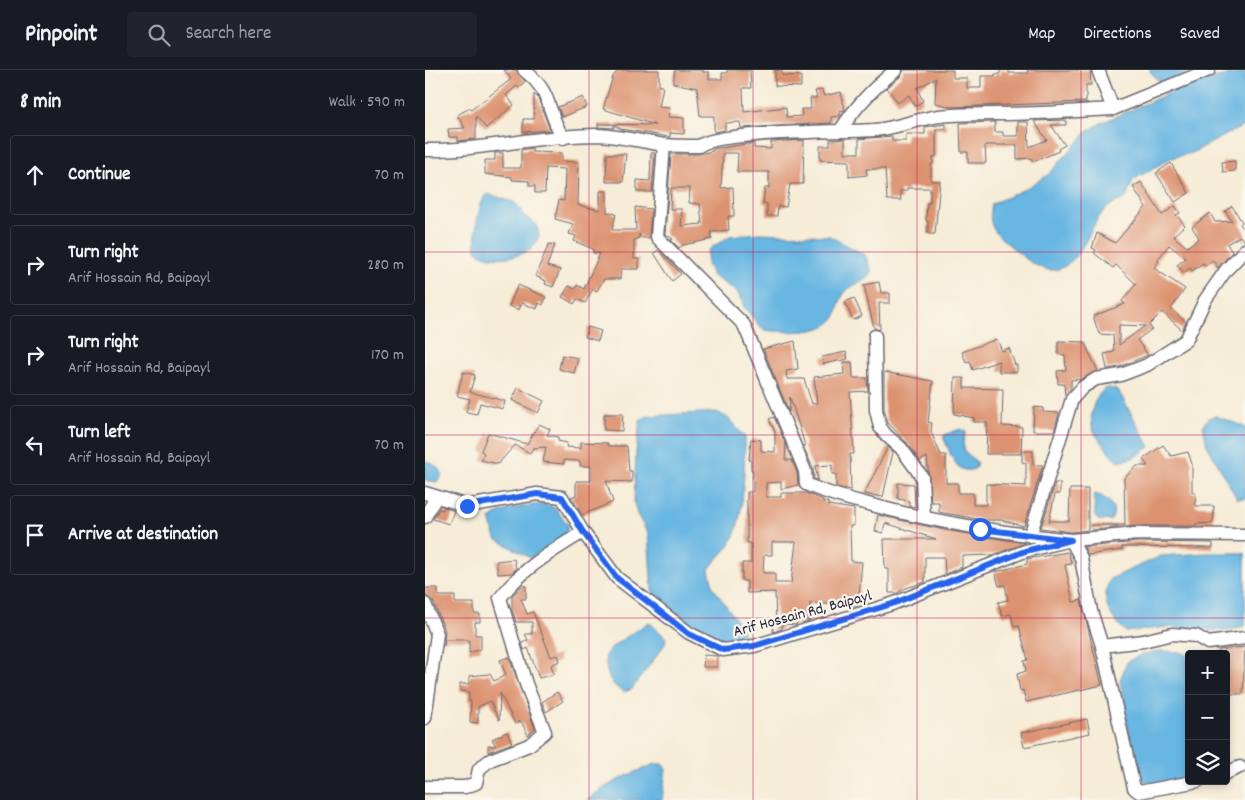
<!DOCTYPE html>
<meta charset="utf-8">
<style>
:root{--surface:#171b24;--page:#20242c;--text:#f1f3f6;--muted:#9ea1a6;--line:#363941}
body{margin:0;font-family:Dekko,sans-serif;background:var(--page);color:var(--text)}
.controls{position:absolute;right:15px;bottom:15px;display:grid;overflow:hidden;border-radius:5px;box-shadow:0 2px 8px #0003}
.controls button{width:45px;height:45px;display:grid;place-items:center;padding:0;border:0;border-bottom:1px solid var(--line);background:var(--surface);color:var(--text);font:25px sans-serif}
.stop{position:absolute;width:15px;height:15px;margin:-11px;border:4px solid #2563eb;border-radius:50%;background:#fff}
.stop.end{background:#2563eb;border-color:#fff;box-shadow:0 1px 5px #0008}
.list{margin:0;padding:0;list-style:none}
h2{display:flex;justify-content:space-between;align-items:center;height:65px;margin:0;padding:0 20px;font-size:21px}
h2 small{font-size:16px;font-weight:400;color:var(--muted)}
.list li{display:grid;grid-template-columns:32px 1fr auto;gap:15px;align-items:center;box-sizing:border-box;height:80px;margin:0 10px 10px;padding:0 10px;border:1px solid var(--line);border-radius:5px}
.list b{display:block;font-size:19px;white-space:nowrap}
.list p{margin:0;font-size:16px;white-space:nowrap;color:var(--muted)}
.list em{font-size:16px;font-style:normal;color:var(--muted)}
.icon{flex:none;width:28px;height:28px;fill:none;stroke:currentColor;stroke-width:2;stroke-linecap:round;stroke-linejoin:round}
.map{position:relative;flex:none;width:820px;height:730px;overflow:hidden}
header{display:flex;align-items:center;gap:30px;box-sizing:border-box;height:70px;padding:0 25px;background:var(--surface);border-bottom:1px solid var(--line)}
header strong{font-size:24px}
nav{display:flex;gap:28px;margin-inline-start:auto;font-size:18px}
.search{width:350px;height:45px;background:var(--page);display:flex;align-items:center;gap:12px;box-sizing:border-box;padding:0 18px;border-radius:5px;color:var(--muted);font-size:19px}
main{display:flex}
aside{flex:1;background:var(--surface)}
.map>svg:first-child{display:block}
</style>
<header>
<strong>Pinpoint</strong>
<div class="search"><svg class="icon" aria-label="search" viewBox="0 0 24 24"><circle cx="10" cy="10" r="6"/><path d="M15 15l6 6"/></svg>Search here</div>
<nav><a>Map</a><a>Directions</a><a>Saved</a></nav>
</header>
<main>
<aside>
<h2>8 min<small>Walk · 590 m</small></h2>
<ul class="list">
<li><svg class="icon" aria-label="ahead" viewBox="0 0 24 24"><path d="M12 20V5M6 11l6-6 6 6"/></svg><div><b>Continue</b></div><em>70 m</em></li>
<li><svg class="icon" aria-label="right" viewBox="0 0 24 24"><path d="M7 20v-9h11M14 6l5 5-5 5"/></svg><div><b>Turn right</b><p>Arif Hossain Rd, Baipayl</p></div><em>280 m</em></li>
<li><svg class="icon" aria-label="right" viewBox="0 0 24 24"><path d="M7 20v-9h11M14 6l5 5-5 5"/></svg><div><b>Turn right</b><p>Arif Hossain Rd, Baipayl</p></div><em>170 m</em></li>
<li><svg class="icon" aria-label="left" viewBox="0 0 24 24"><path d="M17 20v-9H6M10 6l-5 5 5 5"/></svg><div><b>Turn left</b><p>Arif Hossain Rd, Baipayl</p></div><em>70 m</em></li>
<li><svg class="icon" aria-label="arrive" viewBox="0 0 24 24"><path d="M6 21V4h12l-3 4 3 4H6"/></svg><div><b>Arrive at destination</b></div></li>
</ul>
</aside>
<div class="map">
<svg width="820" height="730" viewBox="0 0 820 730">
<rect width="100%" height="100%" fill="#fbf7ec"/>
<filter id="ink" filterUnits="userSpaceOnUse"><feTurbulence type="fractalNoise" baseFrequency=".02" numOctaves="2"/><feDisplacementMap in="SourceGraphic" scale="10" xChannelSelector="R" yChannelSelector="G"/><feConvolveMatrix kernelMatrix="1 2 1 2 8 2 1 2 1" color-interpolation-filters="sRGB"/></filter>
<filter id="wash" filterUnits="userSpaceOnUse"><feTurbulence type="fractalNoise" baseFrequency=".0096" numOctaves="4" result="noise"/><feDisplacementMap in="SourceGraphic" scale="20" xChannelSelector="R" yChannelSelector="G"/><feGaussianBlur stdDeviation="1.12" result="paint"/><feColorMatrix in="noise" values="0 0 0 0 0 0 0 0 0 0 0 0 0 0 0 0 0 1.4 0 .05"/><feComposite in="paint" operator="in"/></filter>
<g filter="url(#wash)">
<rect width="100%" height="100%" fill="#f6ecd7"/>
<!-- water -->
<g fill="#67b6e2" stroke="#446c8e">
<path d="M724,0H768L737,15Z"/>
<path d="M820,2V55L767,83L746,88L708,110L701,128C695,131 688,133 683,137C673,145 668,158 662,169C636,216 616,203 582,173C566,160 563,153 567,134L600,119L624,104L663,61L676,53L772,11Z"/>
<path d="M62,124L89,132L96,139L98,145L112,155L114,167C111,171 109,177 105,180C93,188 62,192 51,180C49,168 53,131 62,124Z"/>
<path d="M334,163L404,166L440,185L447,202C438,216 426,212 418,225C413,233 414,243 408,250C395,265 356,262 338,260L319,237L313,223L287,205L282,194L283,181L286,178L305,166Z"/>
<path d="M682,318L691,319L694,322L725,377L708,388L692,391C685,383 676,373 670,363C662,350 668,325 682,318Z"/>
<path d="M292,342L303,348L320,367C319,395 320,443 308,468C303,480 291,489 284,499L288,517L317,558L318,564L314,569L305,570L288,567L235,533L227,521L223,464L212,444L209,432L211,383L215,350L223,346Z"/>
<path d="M791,346L820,357V428L812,429L782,375L778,356L783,348Z"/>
<path d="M535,359L541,362L538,372L540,383L552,392L551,398C532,408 526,384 519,369V365Z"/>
<path d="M0,391C10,394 25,403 11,412L0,410Z"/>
<path d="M669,424C681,426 694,437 686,450L675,451L670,447Z"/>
<path d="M120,434L130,438L143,455L140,468L105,488L71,469L65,449C78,438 103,435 120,434Z"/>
<path d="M781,483H820V556L804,561L742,557L701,562C684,546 675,532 685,509L736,486Z"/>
<path d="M224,552L241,568L240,574L207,619L199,622C183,615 181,600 180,585L188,576Z"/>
<path d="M736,581L756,582L764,586V709C746,712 727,717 711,707L695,610L702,592L717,584Z"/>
<path d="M230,694H237L241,699L237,730H163C181,713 208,703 230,694Z"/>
</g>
<g id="blocks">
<!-- building -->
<g fill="#dc9270" fill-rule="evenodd">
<path d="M79,0H91L100,11L94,18L92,16L81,25L89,35L61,58L51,46V69L33,71V67H24L23,59L40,58L32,45L45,38L46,40L85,10V7Z"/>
<path d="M194,0H234V16H238L234,37L245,38L243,47L259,48V64L245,63V67L196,59L189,55V58L173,57V54L230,55L178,39L188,6Z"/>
<path d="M250,0H278V2H284V9H297V3H302V0H325L326,18H318L319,42L361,37L362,47L377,46L376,39H386L385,28H392L390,21L397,20L399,26L416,22L420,40L415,41V46L406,47V53L316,58L315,52L300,53V60L289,62V46H275L272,18L248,13Z"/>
<path d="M350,0H357V5L376,6V17L350,16Z"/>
<path d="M479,0H528V8H542V18H556V6H570V4H575V0H584V3H604L602,0H665L666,15H661V32L527,37L510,33L511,8L492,18L498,31L490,36L484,25L473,33L462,18L476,6Z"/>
<path d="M109,24L113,28L125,60L98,62V49H109Z"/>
<path d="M158,27L162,37L137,47L133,37Z"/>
<path d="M641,50V55H626L640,75L633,79L634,81L608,92L606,88L592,89V75H560L561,93H543V82H536L535,53L570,52V62H578V66H593V52H603L604,77L622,70L609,51Z"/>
<path d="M521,54V59H511V87H508V94H506V111H515L510,164H503V151H501L502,133H505V118H482V121H475L476,130H462L460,99H441L442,105L424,107V91L395,90V76H405V70L420,69V83H434V69L467,66V71H481V64H500V57Z"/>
<path d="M379,70L378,114H365L361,137L353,136L352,146H342V134L338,133L340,118H344V102H312L313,83H298L296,118L308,117L309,146H303L304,160L286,162L287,169L258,175L254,178L246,170L248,169L240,164L246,84H274L288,81V79L329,73V78L346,79V72ZM246,118H265L264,133L275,134L277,154L256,156L257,139H245Z"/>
<path d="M107,78V82L137,83V91L154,92L153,135L175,140V121H182V142L191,144L187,160H211L210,137L226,139L224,168H217L214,164V168L209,170V189H214V199H196L195,209H179L172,221L168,219L160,233L152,229L149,234L137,227L144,216L150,219L152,215L159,219L175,183H168V179L149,171L151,166L144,164L148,154L130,149L134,130L139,131L140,99L121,98L120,123H110V116H104V111L87,110V107L60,104V90H70V83H78V98H96V80Z"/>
<path d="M226,83H230L227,122H212V110L225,111Z"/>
<path d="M182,84H201L198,112H181Z"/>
<path d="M810,91V101L798,102L797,92Z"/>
<path d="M746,93L764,123L750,132L731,103Z"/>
<path d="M716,112L737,145L750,136L755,143L751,145L760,155L748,166L762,177L774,168L767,157L785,143L790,152L807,151L800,141L807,136L817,152L815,154L820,161V172L815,166L802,174L807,182L793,198L788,190L780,196L778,193L767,201L765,198L759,203L752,195L761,188L744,175L732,190L734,191L729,198L760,219L746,239L761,252L757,260L737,242L724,255L727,259L712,270L723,285L694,297L682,299L679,284L689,282L688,265L674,264L668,246L700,234L697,231L711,214L691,195L688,198L669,183L671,180L667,178L672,163L690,173L721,137L708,117ZM694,255L720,256L694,275Z"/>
<path d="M124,174L130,175L122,196L135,200L128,217L120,214L121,211L110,206Z"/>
<path d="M233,180L256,204L247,211L229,183Z"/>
<path d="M454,212L456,223H465V233H454L455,260L449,258L439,215Z"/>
<path d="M93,215L121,227L118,235L114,233L112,239L97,233L94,240L84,236Z"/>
<path d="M429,228L437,246L428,250L420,232Z"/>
<path d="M163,257L176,261L173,271L160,267Z"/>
<path d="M572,269L577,281L584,278L590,295H592V302H574V291L548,300L545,291L541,292L537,282Z"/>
<path d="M370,271L373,299L361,301L362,309H379L387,334L392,333L389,307L419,304L418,292H427L428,308H442L443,321L425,322L429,384H425L426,420L411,417V404H407V395L390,396L393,410L389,409L388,398L378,376L380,375L365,327L364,342L338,279Z"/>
<path d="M633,271L659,272L673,301L656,309L646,310V318L640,325L639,314H633L632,301L641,300L640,285L633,284Z"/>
<path d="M421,282L423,289L398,294L397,287Z"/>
<path d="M137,285L153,288L149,303L134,299Z"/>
<path d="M38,302L50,305L45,322L80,331L78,339L55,333L52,344L41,342L45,329L32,326Z"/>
<path d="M459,302L508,311L503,352L507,353L506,362L516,385H521V413H533V423H548V435H561V414L601,416V393L597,392V381H608V395H618L599,456L576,450H558L514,442V432H506L502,387L495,391L482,373L463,353L459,339Z"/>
<path d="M530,308H539V318L578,319L577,356L597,357L596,384H561L562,352H549V348L529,344Z"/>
<path d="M93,318L119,331L113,343L87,330Z"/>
<path d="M609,337L618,338V342L634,343L629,361H608Z"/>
<path d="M179,344H198L197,361L179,360Z"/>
<path d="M349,347L361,375L360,390H367L372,403L373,415L356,419V412L341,413V427H356V423H381L398,430V432H403V435L429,439V456H425L426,491L437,492L433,536L385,533L384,551H373L371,555L357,554V559L348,562V553H351L350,522L322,523V511H317V493H326V473H322V422H328V400H326V390H324L326,369L336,370V381L350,382V362L344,349ZM347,472H371L366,513H350V503H338L339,485H347Z"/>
<path d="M114,354L125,359L122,365L133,367V371L142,373L141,377L156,378V372L183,373V376H202L204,401H207V412L181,411L188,432L157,445L146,427L151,425V411H166V396H155V391L139,390V394L118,392L121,377L108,378L105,383L90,375L73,394L56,390L59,383L56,381L63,363L102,374Z"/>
<path d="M738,375L746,386L763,382L767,394V422H770L771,436H789L788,453L771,454V456H712L667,460L666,455H700L699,408L712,396H723L718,389Z"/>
<path d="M463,377L468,382L458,427L439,424Z"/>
<path d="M473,413L489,414L490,437L484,436V431L473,429Z"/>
<path d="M630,413H635V424H630L624,451H644L645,419H663V460L646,462L616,458Z"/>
<path d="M19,437L29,441L24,454L8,449L14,439L18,440Z"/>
<path d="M453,445L519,460L600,473L568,485L537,486V497L520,504L519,487H500V512L481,518L472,523H464V499H460L459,469H511L460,453L458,463L450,461Z"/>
<path d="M713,472L788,473V478L697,477V480L663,485L659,477Z"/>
<path d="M643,482L647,494L640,495L648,532L656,530L677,615L601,632L598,620L595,621L592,604L601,601L599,591L603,590L594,556L589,557L586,544L577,546L573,532L583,530L580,515L574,516L570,502L602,494V489Z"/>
<path d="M89,489L91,499L87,503L73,504L71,491Z"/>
<path d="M97,516H101V529H96L102,544L108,542L126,587L133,585L135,591L126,595L129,604L122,606L114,608L103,578L99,580L97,573L103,570L100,564H107V552H91L87,540V526Z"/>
<path d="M0,518H13V526H30V533H49V544H55V552H50V565H56V579L44,583V570H20L19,576L20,561L8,531L1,526Z"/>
<path d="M820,577L818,624H803L801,621V584H793L794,580Z"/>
<path d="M279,585L292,586V597H278Z"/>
<path d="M84,587L110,659L103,665L96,651L90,654L75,623L74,650L65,631L53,637V653L45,652L46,631H44V622L35,621V614H44V606L65,604L69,611L81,605L75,590Z"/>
<path d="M132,622L138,631L121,642L117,632Z"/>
<path d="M662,649L665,663L599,677L596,663Z"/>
<path d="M82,662L87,673L63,682V675L71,676L67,669Z"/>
</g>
</g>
</g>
<g filter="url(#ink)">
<use href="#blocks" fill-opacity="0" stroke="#6c6972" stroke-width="1"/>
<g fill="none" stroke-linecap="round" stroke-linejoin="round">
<defs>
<g id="minor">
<path d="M99,0C129,24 120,38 138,68"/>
<path d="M673,0L688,39L784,0"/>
<path d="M415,61C430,37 448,18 471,0"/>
<path d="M239,75L232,167L319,255L371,379L380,401L381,414C402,424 424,429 447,435C512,453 579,463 646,470L656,488L666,541L677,576L709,718L714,722L773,711"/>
<path d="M0,80C57,81 114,65 172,65C195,66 217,72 240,75C251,76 263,76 274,76C291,61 420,62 450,60C472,58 492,49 514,46C534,44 553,44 574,44C612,44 650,41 688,39"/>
<path d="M450,266L451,340L455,357L461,365L476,378L497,407L499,447"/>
<path d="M0,423L42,436L112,424L137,427L158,462L192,508L264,563L298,580L329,576L467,534L600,481L646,470L713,464L820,465"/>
<path d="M0,447L11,427"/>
<path d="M605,466L647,329L658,317L671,309L696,305L722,295L761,270L780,230L801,200L820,180"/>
<path d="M0,534L12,564L0,648"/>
<path d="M677,576L718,571L747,564L771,566L783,573L820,568"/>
<path d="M801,703L815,697"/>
<path d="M0,717H40L51,713L54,699L65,690L104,675L120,662L101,614L75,528C98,498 127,481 158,462"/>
</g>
</defs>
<!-- minor casing -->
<use href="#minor" stroke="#6c6972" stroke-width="15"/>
<!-- minor -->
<use href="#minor" stroke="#fff" stroke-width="12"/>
</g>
</g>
<g fill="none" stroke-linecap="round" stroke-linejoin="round" filter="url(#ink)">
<!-- route -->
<path stroke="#2563eb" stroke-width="6" d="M42,436L112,424L137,427L158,462L192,508L264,564L298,580L329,576L467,534L600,481L646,470L555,459"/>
</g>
<!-- grid -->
<path fill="none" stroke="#c2185b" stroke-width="1" stroke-opacity="0.55" d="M164,0V730M328,0V730M492,0V730M656,0V730M0,182H820M0,365H820M0,548H820"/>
<g text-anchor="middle" stroke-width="4.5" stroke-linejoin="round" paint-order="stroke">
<!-- street labels -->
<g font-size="16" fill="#22223b" stroke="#fbf7ec">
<text transform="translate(377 542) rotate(-15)" y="6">Arif Hossain Rd, Baipayl</text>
</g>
</g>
</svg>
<div class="controls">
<button>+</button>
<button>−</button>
<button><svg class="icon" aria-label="layers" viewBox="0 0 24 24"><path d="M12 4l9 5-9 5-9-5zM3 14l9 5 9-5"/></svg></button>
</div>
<div class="stop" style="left:555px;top:459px"></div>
<div class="stop end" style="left:42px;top:436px"></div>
</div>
</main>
